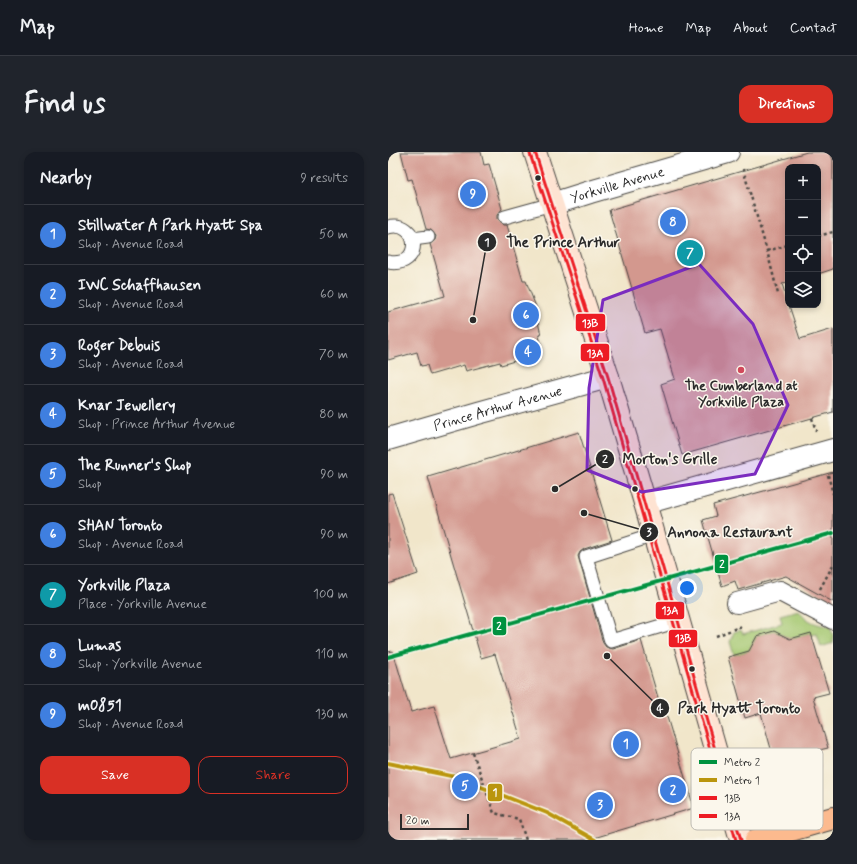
<!DOCTYPE html>
<meta charset="utf-8">
<style>
:root{--surface:#171b24;--page:#20242c;--text:#f1f3f6;--muted:#9ea1a6;--line:#363941;--accent:#d93025}
body{margin:0;font-family:Mynerve,sans-serif;background:var(--page);color:var(--text)}
.controls{position:absolute;right:12px;top:12px;display:grid;overflow:hidden;border-radius:8px;box-shadow:0 2px 6px #0003}
.controls button{width:36px;height:36px;display:grid;place-items:center;padding:0;border:0;border-bottom:1px solid var(--line);background:var(--surface);color:var(--text);font:20px sans-serif}
.scale{position:absolute;left:12px;bottom:10px;width:69px;box-sizing:border-box;padding-left:4px;border:2px solid #2b2b2b;border-top:0;font-size:11px;line-height:14px;white-space:nowrap;color:#2b2b2b;-webkit-text-stroke:3px #fbf7ec;paint-order:stroke}
.you{position:absolute;left:299px;top:436px;width:14px;height:14px;margin:-10px;border:3px solid #fff;border-radius:50%;background:#1a73e8;box-shadow:0 0 0 6px #1a73e833}
.badge{display:grid;place-items:center;width:26px;height:26px;border-radius:50%;background:var(--accent);color:#fff;font-size:13px;font-weight:700}
.pin{position:absolute;translate:-50% -50%;border:2px solid #fff;box-shadow:0 1px 4px #0006}
.list{margin:0;padding:0;list-style:none}
h2{display:flex;justify-content:space-between;align-items:center;height:52px;margin:0;padding:0 16px;font-size:17px}
h2 small{font-size:13px;font-weight:400;color:var(--muted)}
.list li{display:grid;grid-template-columns:26px 1fr auto;gap:12px;align-items:center;box-sizing:border-box;height:60px;padding:0 16px;border-top:1px solid var(--line)}
.list b{display:block;font-size:15px;white-space:nowrap}
.list p{margin:0;font-size:13px;white-space:nowrap;color:var(--muted)}
.list em{font-size:13px;font-style:normal;color:var(--muted)}
.actions{display:flex;gap:8px;padding:12px 16px}
.actions a{flex:1;padding:9px 0;border:1px solid var(--accent);border-radius:12px;text-align:center;font-size:14px;color:var(--accent)}
.actions .main{background:var(--accent);color:#fff}
.icon{flex:none;width:22px;height:22px;fill:none;stroke:currentColor;stroke-width:2;stroke-linecap:round;stroke-linejoin:round}
.map{position:relative;flex:none;width:445px;height:688px;overflow:hidden;border-radius:12px}
header{display:flex;align-items:center;gap:24px;box-sizing:border-box;height:56px;padding:0 20px;background:var(--surface);border-bottom:1px solid var(--line)}
header strong{font-size:19px}
nav{display:flex;gap:22px;margin-inline-start:auto;font-size:14px}
.intro{display:flex;align-items:center;justify-content:space-between;box-sizing:border-box;height:96px;padding:0 24px}
h1{margin:0;font-size:28px}
.button{padding:10px 18px;border-radius:12px;background:var(--accent);color:#fff;font-size:14px;font-weight:700}
main{display:flex;gap:24px;padding:0 24px}
aside{flex:1;background:var(--surface);border-radius:12px;box-shadow:0 2px 6px #0003}
.map>svg:first-child{display:block}
</style>
<header>
<strong>Map</strong>
<nav><a>Home</a><a>Map</a><a>About</a><a>Contact</a></nav>
</header>
<div class="intro"><h1>Find us</h1><a class="button">Directions</a></div>
<main>
<aside>
<h2>Nearby<small>9 results</small></h2>
<ul class="list">
<li><span class="badge" style="background:#3f7fe0">1</span><div><b>Stillwater A Park Hyatt Spa</b><p>Shop · Avenue Road</p></div><em>50 m</em></li>
<li><span class="badge" style="background:#3f7fe0">2</span><div><b>IWC Schaffhausen</b><p>Shop · Avenue Road</p></div><em>60 m</em></li>
<li><span class="badge" style="background:#3f7fe0">3</span><div><b>Roger Debuis</b><p>Shop · Avenue Road</p></div><em>70 m</em></li>
<li><span class="badge" style="background:#3f7fe0">4</span><div><b>Knar Jewellery</b><p>Shop · Prince Arthur Avenue</p></div><em>80 m</em></li>
<li><span class="badge" style="background:#3f7fe0">5</span><div><b>The Runner's Shop</b><p>Shop</p></div><em>90 m</em></li>
<li><span class="badge" style="background:#3f7fe0">6</span><div><b>SHAN Toronto</b><p>Shop · Avenue Road</p></div><em>90 m</em></li>
<li><span class="badge" style="background:#0f9aa8">7</span><div><b>Yorkville Plaza</b><p>Place · Yorkville Avenue</p></div><em>100 m</em></li>
<li><span class="badge" style="background:#3f7fe0">8</span><div><b>Lumas</b><p>Shop · Yorkville Avenue</p></div><em>110 m</em></li>
<li><span class="badge" style="background:#3f7fe0">9</span><div><b>m0851</b><p>Shop · Avenue Road</p></div><em>130 m</em></li>
</ul>
<div class="actions"><a class="main">Save</a><a>Share</a></div>
</aside>
<div class="map">
<svg width="445" height="688" viewBox="0 0 445 688">
<rect width="100%" height="100%" fill="#fbf7ec"/>
<filter id="ink" filterUnits="userSpaceOnUse"><feTurbulence type="fractalNoise" baseFrequency=".025" numOctaves="2"/><feDisplacementMap in="SourceGraphic" scale="8" xChannelSelector="R" yChannelSelector="G"/><feConvolveMatrix kernelMatrix="1 2 1 2 8 2 1 2 1" color-interpolation-filters="sRGB"/></filter>
<filter id="wash" filterUnits="userSpaceOnUse"><feTurbulence type="fractalNoise" baseFrequency=".012" numOctaves="4" result="noise"/><feDisplacementMap in="SourceGraphic" scale="16" xChannelSelector="R" yChannelSelector="G"/><feGaussianBlur stdDeviation="0.9" result="paint"/><feColorMatrix in="noise" values="0 0 0 0 0 0 0 0 0 0 0 0 0 0 0 0 0 1.4 0 .05"/><feComposite in="paint" operator="in"/></filter>
<g filter="url(#wash)">
<rect width="100%" height="100%" fill="#f1e6ca"/>
<!-- green -->
<path fill="#a4c770" stroke="#68794e" d="M411,458C420,471 428,472 442,475L445,484V491L433,495L429,482L423,483L422,481L402,487L386,479L369,484L361,499L346,503L342,490L346,480L353,478L355,482L394,471L392,463Z"/>
<g id="blocks">
<!-- building -->
<g fill="#d3988e">
<path d="M13,0H93L96,13L101,12L114,57L109,63V67L115,73H119L135,129H138L148,155L150,170L153,183L151,184L153,192L147,194L150,202L113,213L112,210L78,219L76,213L42,223L39,213L33,214L29,200L0,208V160L57,144L42,92L47,88L48,84L43,78L38,77L24,27L20,28Z"/>
<path d="M419,0H442L445,8V117L430,122V15H400V131L394,132L412,187L445,177V260L294,303L273,232L287,227L272,177L257,181L221,58Z"/>
<path d="M191,280L224,388L196,397L192,400L190,404L215,491L218,495L225,497L253,488L271,549L274,548L306,656L199,688H0V500L5,499L23,560L46,554L63,607L133,587L107,502L93,506L40,325Z"/>
<path d="M445,320V450L398,424L350,438L347,429L334,434L315,368L328,364L325,353Z"/>
<path d="M4,341L30,422L0,432V342Z"/>
<path d="M386,479L402,487L423,481L441,541L425,545L440,596L427,599L433,616L405,624L400,607L387,611L373,561L357,566L340,505L361,499L369,484Z"/>
</g>
</g>
</g>
<g filter="url(#ink)">
<use href="#blocks" fill-opacity="0" stroke="#494743" stroke-width="1"/>
<g fill="none" stroke-linecap="round" stroke-linejoin="round">
<defs>
<g id="service">
<path d="M117,65L164,52"/>
<path d="M0,75C33,67 35,117 0,110"/>
<path d="M25,87L40,85"/>
<path d="M266,383L198,405L223,489L290,469"/>
</g>
<path id="pedestrian" d="M349,451L392,439L445,467"/>
<g id="minor">
<path id="s1" d="M164,52L202,40L340,0"/>
<path id="s2" d="M0,287L90,261L220,225"/>
<path d="M257,351L445,298"/>
</g>
<path id="secondary" d="M147,0L220,225L257,351L353,688"/>
<path id="primary" d="M368,688L445,666"/>
</defs>
<!-- service casing -->
<use href="#service" stroke="#494743" stroke-width="15"/>
<!-- pedestrian casing -->
<use href="#pedestrian" stroke="#494743" stroke-width="22"/>
<!-- minor casing -->
<use href="#minor" stroke="#494743" stroke-width="24"/>
<!-- secondary casing -->
<use href="#secondary" stroke="#494743" stroke-width="24"/>
<!-- primary casing -->
<use href="#primary" stroke="#494743" stroke-width="24"/>
<!-- path -->
<g stroke="#494743" stroke-width="2.5" stroke-dasharray="3 3" stroke-linecap="butt">
<path d="M355,17L379,99L390,142"/>
<path d="M430,84L445,80"/>
<path d="M379,99L400,93"/>
<path d="M424,266L428,279"/>
<path d="M440,323L445,342"/>
<path d="M432,437L445,413"/>
<path d="M328,484L354,474"/>
<path d="M85,601L106,661L131,667L138,688"/>
</g>
<!-- service -->
<use href="#service" stroke="#fff" stroke-width="13"/>
<!-- pedestrian -->
<use href="#pedestrian" stroke="#fff" stroke-width="20"/>
<!-- minor -->
<use href="#minor" stroke="#fff" stroke-width="22"/>
<!-- secondary -->
<use href="#secondary" stroke="#fee3d2" stroke-width="22"/>
<!-- primary -->
<use href="#primary" stroke="#fcba8e" stroke-width="22"/>
<defs>
<path id="bus-1" d="M147,0L220,225L353,688"/>
<path id="bus-2" d="M142,2L215,226L348,688"/>
</defs>
<!-- bus-1 casing -->
<use href="#bus-1" stroke="#fbf7ec" stroke-width="6"/>
<!-- bus-2 casing -->
<use href="#bus-2" stroke="#fbf7ec" stroke-width="6"/>
<!-- bus-1 -->
<use href="#bus-1" stroke="#ed1c24" stroke-width="3"/>
<!-- bus-2 -->
<use href="#bus-2" stroke="#ed1c24" stroke-width="3"/>
<defs>
<path id="metro-1" d="M0,505L445,381"/>
<path id="metro-2" d="M0,611L68,625L159,661L207,688"/>
</defs>
<!-- metro-1 casing -->
<use href="#metro-1" stroke="#fbf7ec" stroke-width="7"/>
<!-- metro-2 casing -->
<use href="#metro-2" stroke="#fbf7ec" stroke-width="7"/>
<!-- metro-1 -->
<use href="#metro-1" stroke="#00923f" stroke-width="4"/>
<!-- metro-2 -->
<use href="#metro-2" stroke="#ba950d" stroke-width="4"/>
</g>
</g>
<!-- marked area -->
<path fill="#7b2cbf" fill-opacity="0.2" stroke="#7b2cbf" stroke-width="3" stroke-linejoin="round" d="M311,112L365,172L400,253L367,322L254,340L199,318L201,236L215,148Z"/>
<!-- markers -->
<g fill="#2b2b2b" stroke="#fbf7ec" stroke-width="1.5">
<circle cx="150" cy="26" r="3.5"/>
<circle cx="247" cy="337" r="3.5"/>
<circle cx="304" cy="517" r="3.5"/>
</g>
<circle fill="#d1495b" stroke="#fbf7ec" stroke-width="1.5" cx="353" cy="218" r="4"/>
<g text-anchor="middle" stroke-width="3" stroke-linejoin="round" paint-order="stroke">
<!-- street labels -->
<g font-size="14" fill="#2b2b2b" stroke="#fbf7ec">
<text dy="5" stroke="none"><textPath href="#s1" startOffset="68">Yorkville Avenue</textPath></text>
<text dy="5" stroke="none"><textPath href="#s2" startOffset="114">Prince Arthur Avenue</textPath></text>
</g>
<!-- poi labels -->
<g font-size="14" font-weight="bold" fill="#2b2b2b" stroke="#fbf7ec">
<text x="353" y="238">The Cumberland at<tspan x="353" dy="16">Yorkville Plaza</tspan></text>
</g>
</g>
<!-- legend -->
<rect x="303" y="596" width="132" height="82" rx="6" fill="#fbf7ec" stroke="#bdbab2" stroke-width="1"/>
<rect x="311" y="608" width="18" height="4" fill="#00923f"/>
<rect x="311" y="626" width="18" height="4" fill="#ba950d"/>
<rect x="311" y="644" width="18" height="4" fill="#ed1c24"/>
<rect x="311" y="662" width="18" height="4" fill="#ed1c24"/>
<g font-size="11" fill="#2b2b2b">
<text x="336" y="614">Metro 2</text>
<text x="336" y="632">Metro 1</text>
<text x="336" y="650">13B</text>
<text x="336" y="668">13A</text>
</g>
<!-- callouts -->
<path fill="none" stroke="#2b2b2b" stroke-width="1.5" d="M85 168L99 90M167 337L217 307M196 361L261 380M219 504L272 556"/>
<g fill="#2b2b2b" stroke="#fbf7ec" stroke-width="1.5">
<circle cx="85" cy="168" r="4"/>
<circle cx="167" cy="337" r="4"/>
<circle cx="196" cy="361" r="4"/>
<circle cx="219" cy="504" r="4"/>
<circle cx="99" cy="90" r="10"/>
<circle cx="217" cy="307" r="10"/>
<circle cx="261" cy="380" r="10"/>
<circle cx="272" cy="556" r="10"/>
</g>
<g font-size="12" text-anchor="middle" font-weight="bold" fill="#fff">
<text x="99" y="94">1</text>
<text x="217" y="311">2</text>
<text x="261" y="384">3</text>
<text x="272" y="560">4</text>
</g>
<g font-size="15" text-anchor="middle" font-weight="bold" fill="#2b2b2b" stroke="#fbf7ec" stroke-width="3" stroke-linejoin="round" paint-order="stroke">
<text x="175" y="95">The Prince Arthur</text>
<text x="282" y="312">Morton's Grille</text>
<text x="342" y="385">Annona Restaurant</text>
<text x="351" y="561">Park Hyatt Toronto</text>
</g>
<g stroke="#fbf7ec" stroke-width="1.5">
<rect x="187" y="161" width="31" height="19" rx="4" fill="#ed1c24"/>
<rect x="192" y="191" width="30" height="19" rx="4" fill="#ed1c24"/>
<rect x="326" y="402" width="15" height="20" rx="4" fill="#00923f"/>
<rect x="267" y="449" width="30" height="19" rx="4" fill="#ed1c24"/>
<rect x="104" y="464" width="15" height="20" rx="4" fill="#00923f"/>
<rect x="280" y="477" width="30" height="19" rx="4" fill="#ed1c24"/>
<rect x="99" y="631" width="16" height="19" rx="4" fill="#ba950d"/>
</g>
<g font-size="11" text-anchor="middle" font-weight="bold" fill="#fff">
<text x="202" y="175">13B</text>
<text x="207" y="205">13A</text>
<text x="334" y="416">2</text>
<text x="282" y="462">13A</text>
<text x="111" y="478">2</text>
<text x="295" y="490">13B</text>
<text x="107" y="644">1</text>
</g>
</svg>
<div class="controls">
<button>+</button>
<button>−</button>
<button><svg class="icon" aria-label="locate" viewBox="0 0 24 24"><circle cx="12" cy="12" r="6"/><path d="M12 2v4M12 18v4M2 12h4M18 12h4"/></svg></button>
<button><svg class="icon" aria-label="layers" viewBox="0 0 24 24"><path d="M12 4l9 5-9 5-9-5zM3 14l9 5 9-5"/></svg></button>
</div>
<div class="scale">20 m</div>
<div class="you"></div>
<div class="pin badge" style="left:238px;top:592px;background:#3f7fe0">1</div>
<div class="pin badge" style="left:285px;top:638px;background:#3f7fe0">2</div>
<div class="pin badge" style="left:212px;top:653px;background:#3f7fe0">3</div>
<div class="pin badge" style="left:140px;top:200px;background:#3f7fe0">4</div>
<div class="pin badge" style="left:77px;top:634px;background:#3f7fe0">5</div>
<div class="pin badge" style="left:138px;top:163px;background:#3f7fe0">6</div>
<div class="pin badge" style="left:302px;top:101px;background:#0f9aa8">7</div>
<div class="pin badge" style="left:285px;top:70px;background:#3f7fe0">8</div>
<div class="pin badge" style="left:85px;top:42px;background:#3f7fe0">9</div>
</div>
</main>
